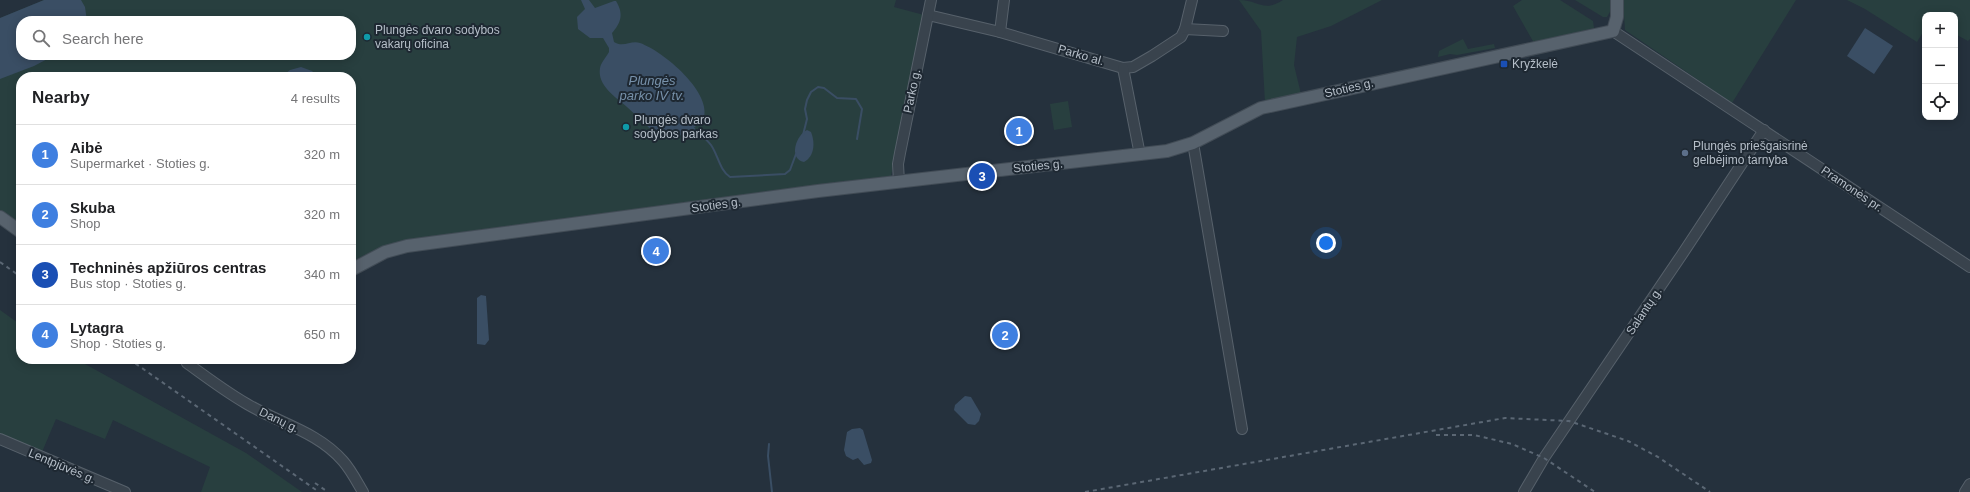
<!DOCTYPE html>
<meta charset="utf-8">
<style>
:root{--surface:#fff;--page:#f6f6f6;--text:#202124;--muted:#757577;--line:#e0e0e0;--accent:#526881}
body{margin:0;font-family:Arial,sans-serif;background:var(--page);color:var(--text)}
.controls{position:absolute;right:12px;top:12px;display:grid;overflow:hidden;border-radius:8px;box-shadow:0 2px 10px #0003}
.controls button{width:36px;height:36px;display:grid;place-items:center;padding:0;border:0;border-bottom:1px solid var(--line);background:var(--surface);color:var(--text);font:20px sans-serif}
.you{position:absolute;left:1326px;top:243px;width:14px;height:14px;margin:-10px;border:3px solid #fff;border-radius:50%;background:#1a73e8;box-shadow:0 0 0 6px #1a73e833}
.badge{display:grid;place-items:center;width:26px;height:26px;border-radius:50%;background:var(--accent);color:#fff;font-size:13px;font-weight:700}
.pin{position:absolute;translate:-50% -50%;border:2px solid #fff;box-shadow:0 1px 4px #0006}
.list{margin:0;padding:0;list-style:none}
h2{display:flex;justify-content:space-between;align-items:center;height:52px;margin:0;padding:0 16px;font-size:17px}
h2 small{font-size:13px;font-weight:400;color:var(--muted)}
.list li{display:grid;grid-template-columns:26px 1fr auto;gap:12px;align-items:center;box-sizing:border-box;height:60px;padding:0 16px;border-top:1px solid var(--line)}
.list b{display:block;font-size:15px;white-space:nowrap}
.list p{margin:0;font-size:13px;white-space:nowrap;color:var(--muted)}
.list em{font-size:13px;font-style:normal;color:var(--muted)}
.icon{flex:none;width:22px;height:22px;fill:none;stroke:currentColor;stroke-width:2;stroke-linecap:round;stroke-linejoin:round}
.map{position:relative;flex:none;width:1970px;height:492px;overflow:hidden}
.search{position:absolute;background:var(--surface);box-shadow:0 2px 10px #0003;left:16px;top:16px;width:340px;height:44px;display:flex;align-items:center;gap:10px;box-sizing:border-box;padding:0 14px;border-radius:16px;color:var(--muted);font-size:15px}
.panel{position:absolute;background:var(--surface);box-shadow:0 2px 10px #0003;left:16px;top:72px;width:340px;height:292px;border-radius:16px}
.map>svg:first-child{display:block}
</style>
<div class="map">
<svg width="1970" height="492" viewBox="0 0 1970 492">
<rect width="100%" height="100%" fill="#25313d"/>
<!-- green -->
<g fill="#283f3f" fill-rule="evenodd">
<path d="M44,0H896L894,7L924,15L891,176L402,241L379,248L351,262V77H21V226L0,211V18ZM21,21H351V55H21Z"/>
<path d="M1239,0C1259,0 1263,13 1283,0H1382L1331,26L1297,37L1294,65L1301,94L1265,103L1261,31Z"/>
<path d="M1522,0H1560L1593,21L1594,28L1534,43L1513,6Z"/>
<path d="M1575,0H1612L1611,10L1607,17H1603Z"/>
<path d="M1623,0H1796L1732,103L1625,30Z"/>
<path d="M1847,0H1970V39L1968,41L1955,34V15H1925V29L1917,42L1865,9Z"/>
<path d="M1463,39L1468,49L1494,44L1495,48L1457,55L1450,54L1438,57L1439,51Z"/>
<path d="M1068,101L1072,127L1054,130L1050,104Z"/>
<path d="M0,310L21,325V359H76L246,453L302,492H201L210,467L113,420L105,439L56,419L42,452L0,434Z"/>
</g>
<!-- water -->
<g fill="#3a4e64">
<path d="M44,0H81L85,7L87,21H21V55H55L34,66L0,79V18Z"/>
<path d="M581,0H589L595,8L614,1H616C624,14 621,23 612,33L614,42C623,48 631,40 640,43C663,51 715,94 703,121C691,130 675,143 659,137C648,127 638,117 627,107C616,97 597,86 600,68C601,63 606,57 609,52V48L603,38H590L578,29L577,17L585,9Z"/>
<path d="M1865,28L1893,46L1874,74L1847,56Z"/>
<path d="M301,67L312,71L318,77H281L290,70Z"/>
<path d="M807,130L811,132C815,142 815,156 804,162C788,159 796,135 807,130Z"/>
<path d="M481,295L486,296L489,340L485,345L477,344V298Z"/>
<path d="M965,396L971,397L981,414L979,421L975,425L968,424L954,410L955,405Z"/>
<path d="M860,428L863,430L872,460L871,463L864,465L858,458L853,460L846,456L844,450L847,432L852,429Z"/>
</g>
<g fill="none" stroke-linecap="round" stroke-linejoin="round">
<!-- stream -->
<g stroke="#3a4e64" stroke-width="2">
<path d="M692,127C698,133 706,138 711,145C718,155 720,171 730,177L785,174L790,170L796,154"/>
<path d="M803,135L807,119L805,109L807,100L811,92L818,87L824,88L837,98L856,99L862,109L857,139"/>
<path d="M769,444L768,456L772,492"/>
</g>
<defs>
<g id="minor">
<path d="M928,15L1000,32L1123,68L1133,67L1152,56L1181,37L1185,29L1223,31"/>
<path d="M1185,29L1192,0"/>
<path d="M1613,31L1970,267"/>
<path d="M1000,32L1004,0"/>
<path d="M1123,68L1140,155"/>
<path d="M1193,143L1242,429"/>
<path d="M899,182L898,164L900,153L931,0"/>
<path d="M185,359L187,363C206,377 226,392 247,404C279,423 318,432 343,461C351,470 357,482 363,492"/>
<path d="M0,439L125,492"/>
<path d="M1524,492L1544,458L1681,256L1764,130"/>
<path d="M1965,492L1970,484"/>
</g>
<g id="major">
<path d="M0,217L21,232"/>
<path d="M351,270L385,252L407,246L818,191L1167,151L1193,143L1261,108L1613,31L1617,17V0"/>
</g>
</defs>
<!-- minor casing -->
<use href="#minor" stroke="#57616b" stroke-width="12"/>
<!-- major casing -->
<use href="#major" stroke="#424c56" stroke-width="14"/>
<!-- minor -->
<use href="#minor" stroke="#39434d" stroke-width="10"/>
<!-- major -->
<use href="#major" stroke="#57626d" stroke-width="12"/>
<!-- rail -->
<g stroke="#5b6774" stroke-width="2" stroke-dasharray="4 4" stroke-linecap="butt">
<path d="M0,262L21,277"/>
<path d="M129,359L319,492"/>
<path d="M1436,435H1474L1512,444L1544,458L1595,492"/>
<path d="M315,483L328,492"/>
<path d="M1085,492L1505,418L1569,421L1628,441L1658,457L1710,492"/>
</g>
</g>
<!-- markers -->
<g fill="#0f9aa8" stroke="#1e2832" stroke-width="1.5">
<circle cx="367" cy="37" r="4"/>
<circle cx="626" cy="127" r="4"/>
</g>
<rect fill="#1a4fb4" stroke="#1e2832" stroke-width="1.5" x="1500" y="60" width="8" height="8" rx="2"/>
<circle fill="#5c6f8a" stroke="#1e2832" stroke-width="1.5" cx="1685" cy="153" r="4"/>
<g text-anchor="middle" stroke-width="4" stroke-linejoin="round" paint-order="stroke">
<!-- poi labels -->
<g font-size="12" fill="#b5bec8" stroke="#1e2832" text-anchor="start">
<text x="375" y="34">Plungės dvaro sodybos<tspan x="375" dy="14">vakarų oficina</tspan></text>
<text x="1512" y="68">Kryžkelė</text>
<text x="634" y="124">Plungės dvaro<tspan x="634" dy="14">sodybos parkas</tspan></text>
<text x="1693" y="150">Plungės priešgaisrinė<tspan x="1693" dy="14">gelbėjimo tarnyba</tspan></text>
</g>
<!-- street labels -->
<g font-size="12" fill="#b5bec8" stroke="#1e2832">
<text transform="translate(1081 55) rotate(16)" y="4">Parko al.</text>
<text transform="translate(1349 88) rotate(-13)" y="4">Stoties g.</text>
<text transform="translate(912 91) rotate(-78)" y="4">Parko g.</text>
<text transform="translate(1038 166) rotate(-6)" y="4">Stoties g.</text>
<text transform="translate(1852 189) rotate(34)" y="4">Pramonės pr.</text>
<text transform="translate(716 205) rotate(-8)" y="4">Stoties g.</text>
<text transform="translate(1644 311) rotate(-56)" y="4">Salantų g.</text>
<text transform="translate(279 420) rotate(26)" y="4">Danų g.</text>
<text transform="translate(62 466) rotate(23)" y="4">Lentpjūvės g.</text>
</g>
<!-- water labels -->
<g font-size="13" font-style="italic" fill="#7791aa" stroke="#1e2832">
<text x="652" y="85">Plungės<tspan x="652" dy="15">parko IV tv.</tspan></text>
</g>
</g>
</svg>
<div class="controls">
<button>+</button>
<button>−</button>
<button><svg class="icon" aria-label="locate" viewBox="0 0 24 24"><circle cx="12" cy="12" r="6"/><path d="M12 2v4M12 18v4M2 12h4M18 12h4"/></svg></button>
</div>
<div class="you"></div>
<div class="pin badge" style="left:1019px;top:131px;background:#3f7fe0">1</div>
<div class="pin badge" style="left:1005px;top:335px;background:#3f7fe0">2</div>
<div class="pin badge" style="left:982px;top:176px;background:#1a4fb4">3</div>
<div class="pin badge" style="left:656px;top:251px;background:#3f7fe0">4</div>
<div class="search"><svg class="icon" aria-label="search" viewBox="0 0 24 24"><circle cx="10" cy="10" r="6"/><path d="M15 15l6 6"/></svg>Search here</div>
<section class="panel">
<h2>Nearby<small>4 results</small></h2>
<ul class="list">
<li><span class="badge" style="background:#3f7fe0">1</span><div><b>Aibė</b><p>Supermarket · Stoties g.</p></div><em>320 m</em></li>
<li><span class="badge" style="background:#3f7fe0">2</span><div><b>Skuba</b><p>Shop</p></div><em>320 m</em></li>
<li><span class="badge" style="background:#1a4fb4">3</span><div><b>Techninės apžiūros centras</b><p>Bus stop · Stoties g.</p></div><em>340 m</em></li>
<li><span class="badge" style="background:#3f7fe0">4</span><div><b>Lytagra</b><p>Shop · Stoties g.</p></div><em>650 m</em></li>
</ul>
</section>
</div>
